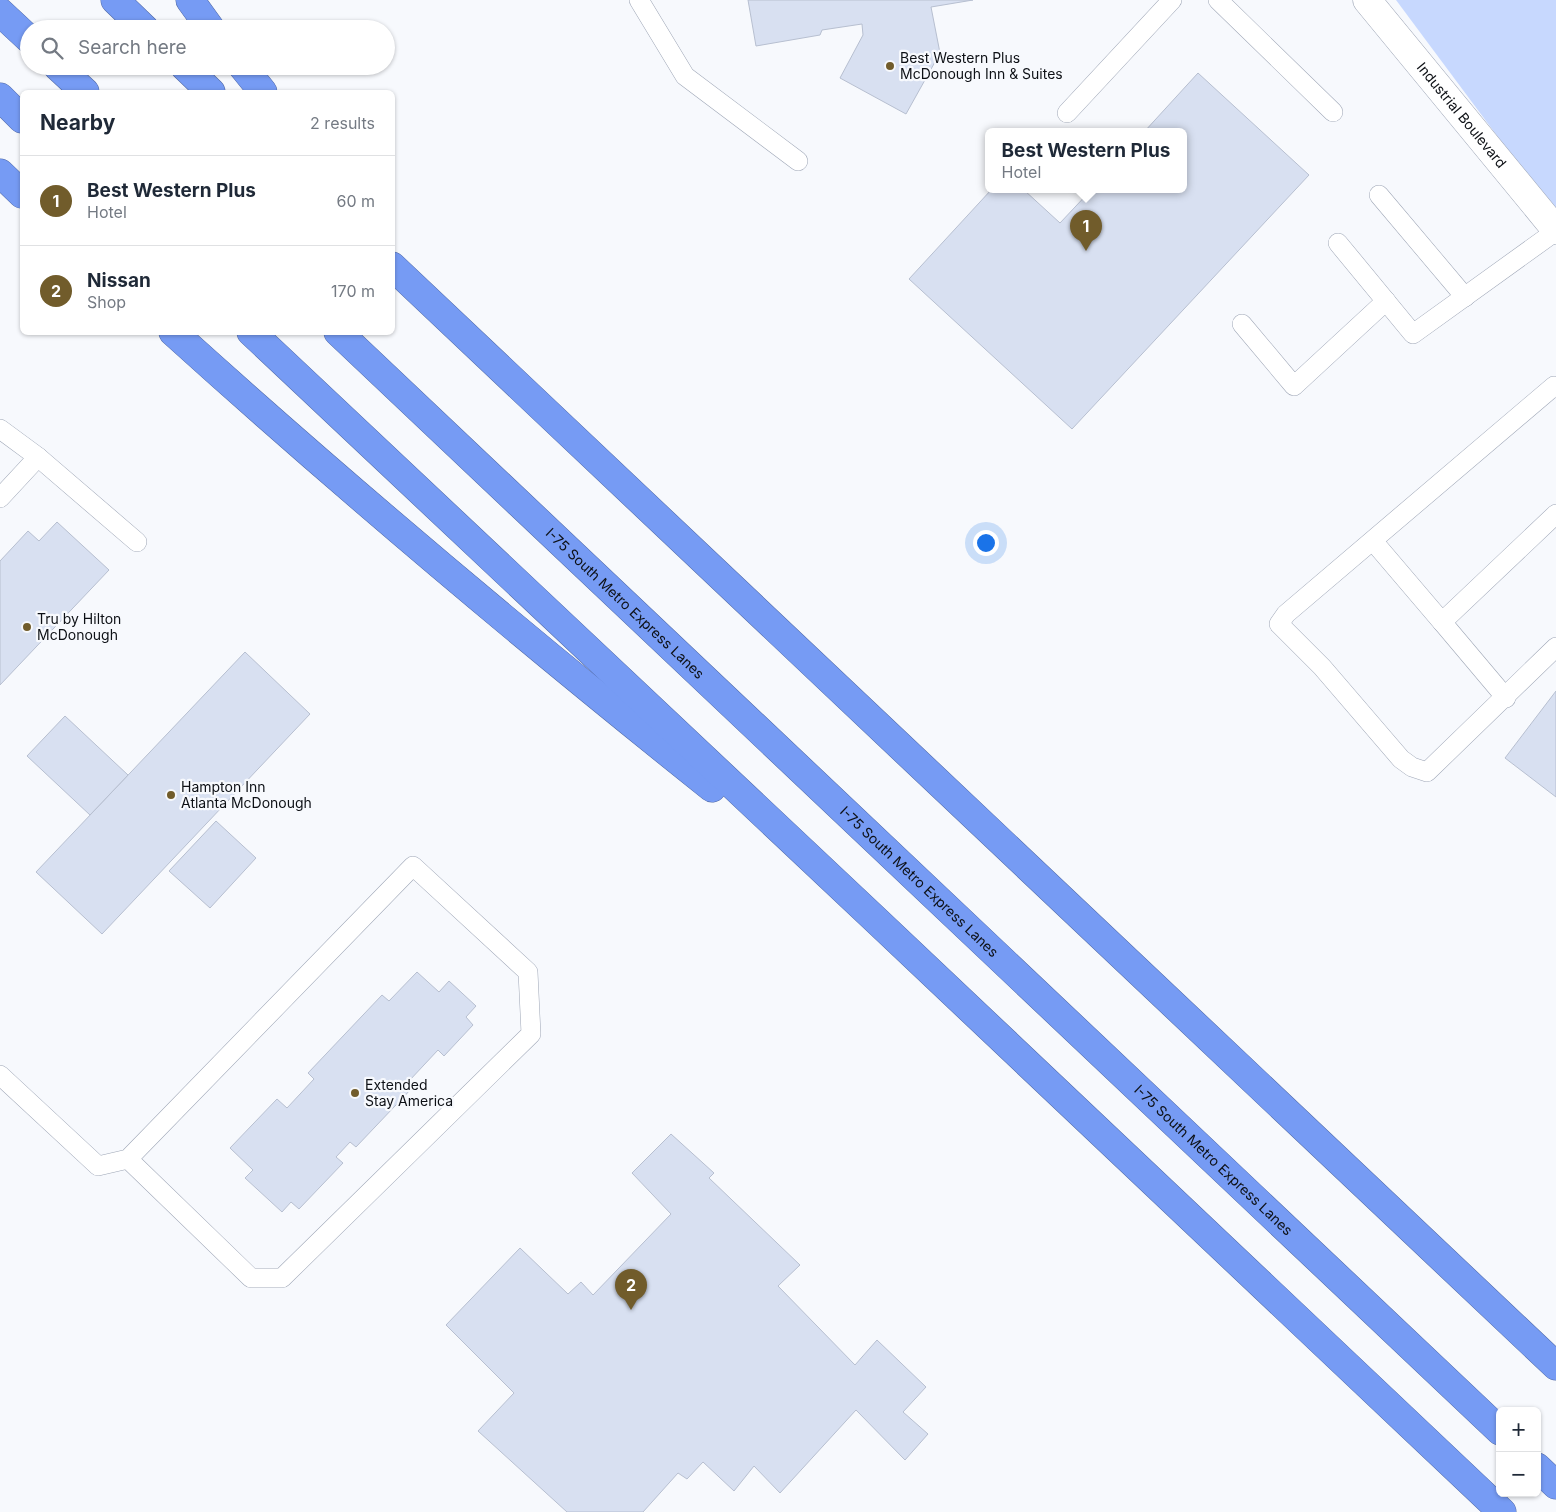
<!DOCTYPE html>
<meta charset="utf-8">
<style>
:root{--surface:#fff;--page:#f2f2f3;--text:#1f2937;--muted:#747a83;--line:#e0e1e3;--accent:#715c2b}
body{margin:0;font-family:Inter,sans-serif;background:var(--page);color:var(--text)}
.controls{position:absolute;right:15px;bottom:15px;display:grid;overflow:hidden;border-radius:8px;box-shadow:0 1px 4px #0004}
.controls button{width:45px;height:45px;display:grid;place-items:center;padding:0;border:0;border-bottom:1px solid var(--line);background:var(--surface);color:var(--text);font:25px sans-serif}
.you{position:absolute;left:985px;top:542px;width:18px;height:18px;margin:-12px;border:4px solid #fff;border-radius:50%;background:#1a73e8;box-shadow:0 0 0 8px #1a73e833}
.badge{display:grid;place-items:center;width:32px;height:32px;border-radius:50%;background:var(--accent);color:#fff;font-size:16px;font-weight:700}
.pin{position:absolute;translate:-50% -41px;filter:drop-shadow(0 1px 2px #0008)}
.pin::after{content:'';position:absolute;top:26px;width:18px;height:15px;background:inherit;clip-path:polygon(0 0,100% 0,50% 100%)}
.popup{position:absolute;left:985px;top:128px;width:202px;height:65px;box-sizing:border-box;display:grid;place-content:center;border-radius:8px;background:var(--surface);filter:drop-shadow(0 1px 4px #0005);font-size:16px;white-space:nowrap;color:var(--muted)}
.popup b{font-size:19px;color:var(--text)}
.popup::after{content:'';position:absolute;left:50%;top:100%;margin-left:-10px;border:10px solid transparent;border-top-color:var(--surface)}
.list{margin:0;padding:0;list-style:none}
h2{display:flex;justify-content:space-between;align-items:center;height:65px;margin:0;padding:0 20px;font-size:21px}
h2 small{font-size:16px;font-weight:400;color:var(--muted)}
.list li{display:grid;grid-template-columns:32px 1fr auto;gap:15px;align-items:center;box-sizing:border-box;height:90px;padding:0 20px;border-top:1px solid var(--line)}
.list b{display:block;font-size:19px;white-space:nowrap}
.list p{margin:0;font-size:16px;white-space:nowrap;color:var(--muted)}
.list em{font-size:16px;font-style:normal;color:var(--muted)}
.icon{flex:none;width:28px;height:28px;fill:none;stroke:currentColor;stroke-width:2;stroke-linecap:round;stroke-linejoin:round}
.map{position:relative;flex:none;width:1556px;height:1512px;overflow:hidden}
.search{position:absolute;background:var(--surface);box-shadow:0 1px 4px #0004;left:20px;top:20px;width:375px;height:55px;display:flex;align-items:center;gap:12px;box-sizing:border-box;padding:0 18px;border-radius:28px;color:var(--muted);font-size:19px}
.panel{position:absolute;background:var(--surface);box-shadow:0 1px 4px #0004;left:20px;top:90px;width:375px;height:245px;border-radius:8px}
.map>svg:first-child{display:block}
</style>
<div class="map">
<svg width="1556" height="1512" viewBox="0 0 1556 1512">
<rect width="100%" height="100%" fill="#f7f9fd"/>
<!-- green -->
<path fill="#c7d8fe" d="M1396,0H1556V215Z"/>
<!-- building -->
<g fill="#d8e0f1" stroke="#b7bfd0">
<path d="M748,0H973L931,7L940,53L906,114L840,78L863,35L862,24L822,30L820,35L756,46Z"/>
<path d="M1198,73L1309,175L1072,429L909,279L991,190H1024L1060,223L1091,190H1184V132H1144Z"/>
<path d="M57,522L109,570L0,685V561L28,531L39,541Z"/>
<path d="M245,652L310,714L102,934L36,872Z"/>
<path d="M1556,691V797L1505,758Z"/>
<path d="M65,716L128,775L90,815L27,756Z"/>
<path d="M216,821L256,858L210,908L169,871Z"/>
<path d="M417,972L439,992L449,981L476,1006L466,1017L473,1025L444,1056L438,1050L409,1081L414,1086L356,1147L350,1142L336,1157L343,1163L299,1209L291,1202L282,1212L245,1178L253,1170L230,1148L277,1099L287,1108L314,1079L308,1073L382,995L389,1001Z"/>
<path d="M671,1134L714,1173L709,1178L800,1265L778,1286L855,1365L877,1340L926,1387L903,1412L928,1434L905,1460L856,1410L780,1493L754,1466L734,1491L703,1462L687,1479L678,1473L643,1512H567L478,1431L514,1393L446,1325L520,1248L568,1294L581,1282L593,1295L671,1214L632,1173Z"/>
</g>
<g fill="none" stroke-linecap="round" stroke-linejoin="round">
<defs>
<g id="service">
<path d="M639,0L685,76L798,161"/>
<path d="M1218,0L1333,112"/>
<path d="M1067,113L1172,0"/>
<path d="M1379,195L1465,297"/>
<path d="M1338,243L1413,334L1556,231"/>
<path d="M1242,324L1294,386L1386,301"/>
<path d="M1556,388L1554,386L1286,614L1279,624L1322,667L1401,759L1412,767L1427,772L1556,647"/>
<path d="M0,429L38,457L137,542"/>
<path d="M0,498L38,457"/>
<path d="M1373,541L1442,622L1556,514"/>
<path d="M1442,622L1506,698"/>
<path d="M0,1075L98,1166L128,1159L413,866L528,972L531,1034L282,1278H251L128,1159"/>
</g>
<g id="tertiary">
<path id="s1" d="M1367,0L1556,230"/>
</g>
<g id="motorway">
<path d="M115,0L145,29"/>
<path d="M190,0L211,29"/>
<path d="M0,12L29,39"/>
<path d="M57,66L85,92"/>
<path d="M184,66L211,92"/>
<path d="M242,66L263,92"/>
<path d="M0,97L22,119"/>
<path d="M0,173L22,194"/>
<path d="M392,266L1556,1366"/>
<path d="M173,332C348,490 528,641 712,788"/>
<path d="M251,332L877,921L1502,1512"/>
<path id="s2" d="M338,332L1500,1431"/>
<path d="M1537,1467L1556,1485"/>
</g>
</defs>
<!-- service casing -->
<use href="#service" stroke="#9ea6b6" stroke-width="20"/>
<!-- tertiary casing -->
<use href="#tertiary" stroke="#9ea6b6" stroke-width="29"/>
<!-- motorway casing -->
<use href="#motorway" stroke="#516aa6" stroke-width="29"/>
<!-- service -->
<use href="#service" stroke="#fff" stroke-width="19"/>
<!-- tertiary -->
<use href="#tertiary" stroke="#fff" stroke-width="28"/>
<!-- motorway -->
<use href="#motorway" stroke="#769bf4" stroke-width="28"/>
</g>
<!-- markers -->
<g fill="#715c2b" stroke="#f7f9fd" stroke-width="2">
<circle cx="890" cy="66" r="5"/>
<circle cx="27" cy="627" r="5"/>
<circle cx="171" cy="795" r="5"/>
<circle cx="355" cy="1093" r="5"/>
</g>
<g text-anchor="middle" stroke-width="4.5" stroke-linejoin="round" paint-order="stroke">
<!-- poi labels -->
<g font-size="14" fill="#0d1015" stroke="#f7f9fd" text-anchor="start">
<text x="900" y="63">Best Western Plus<tspan x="900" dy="16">McDonough Inn &amp; Suites</tspan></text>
<text x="37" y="624">Tru by Hilton<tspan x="37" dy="16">McDonough</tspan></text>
<text x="181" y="792">Hampton Inn<tspan x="181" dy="16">Atlanta McDonough</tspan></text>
<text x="365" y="1090">Extended<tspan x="365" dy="16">Stay America</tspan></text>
</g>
<!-- street labels -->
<g font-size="14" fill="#0d1015" stroke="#f7f9fd">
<text dy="5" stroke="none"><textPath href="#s1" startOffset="149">Industrial Boulevard</textPath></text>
<text dy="5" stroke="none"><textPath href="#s2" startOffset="395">I-75 South Metro Express Lanes</textPath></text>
<text dy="5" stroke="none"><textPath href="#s2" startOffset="800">I-75 South Metro Express Lanes</textPath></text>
<text dy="5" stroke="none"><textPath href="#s2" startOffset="1205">I-75 South Metro Express Lanes</textPath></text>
</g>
</g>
</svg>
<div class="controls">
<button>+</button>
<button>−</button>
</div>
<div class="you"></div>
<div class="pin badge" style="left:1086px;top:251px">1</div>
<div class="popup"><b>Best Western Plus</b>Hotel</div>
<div class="pin badge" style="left:631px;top:1310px">2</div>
<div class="search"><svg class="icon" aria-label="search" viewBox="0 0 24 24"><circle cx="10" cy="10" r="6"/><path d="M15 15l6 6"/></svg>Search here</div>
<section class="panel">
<h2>Nearby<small>2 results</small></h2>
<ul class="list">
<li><span class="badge">1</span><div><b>Best Western Plus</b><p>Hotel</p></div><em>60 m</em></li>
<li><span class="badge">2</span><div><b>Nissan</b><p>Shop</p></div><em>170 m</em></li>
</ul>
</section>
</div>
